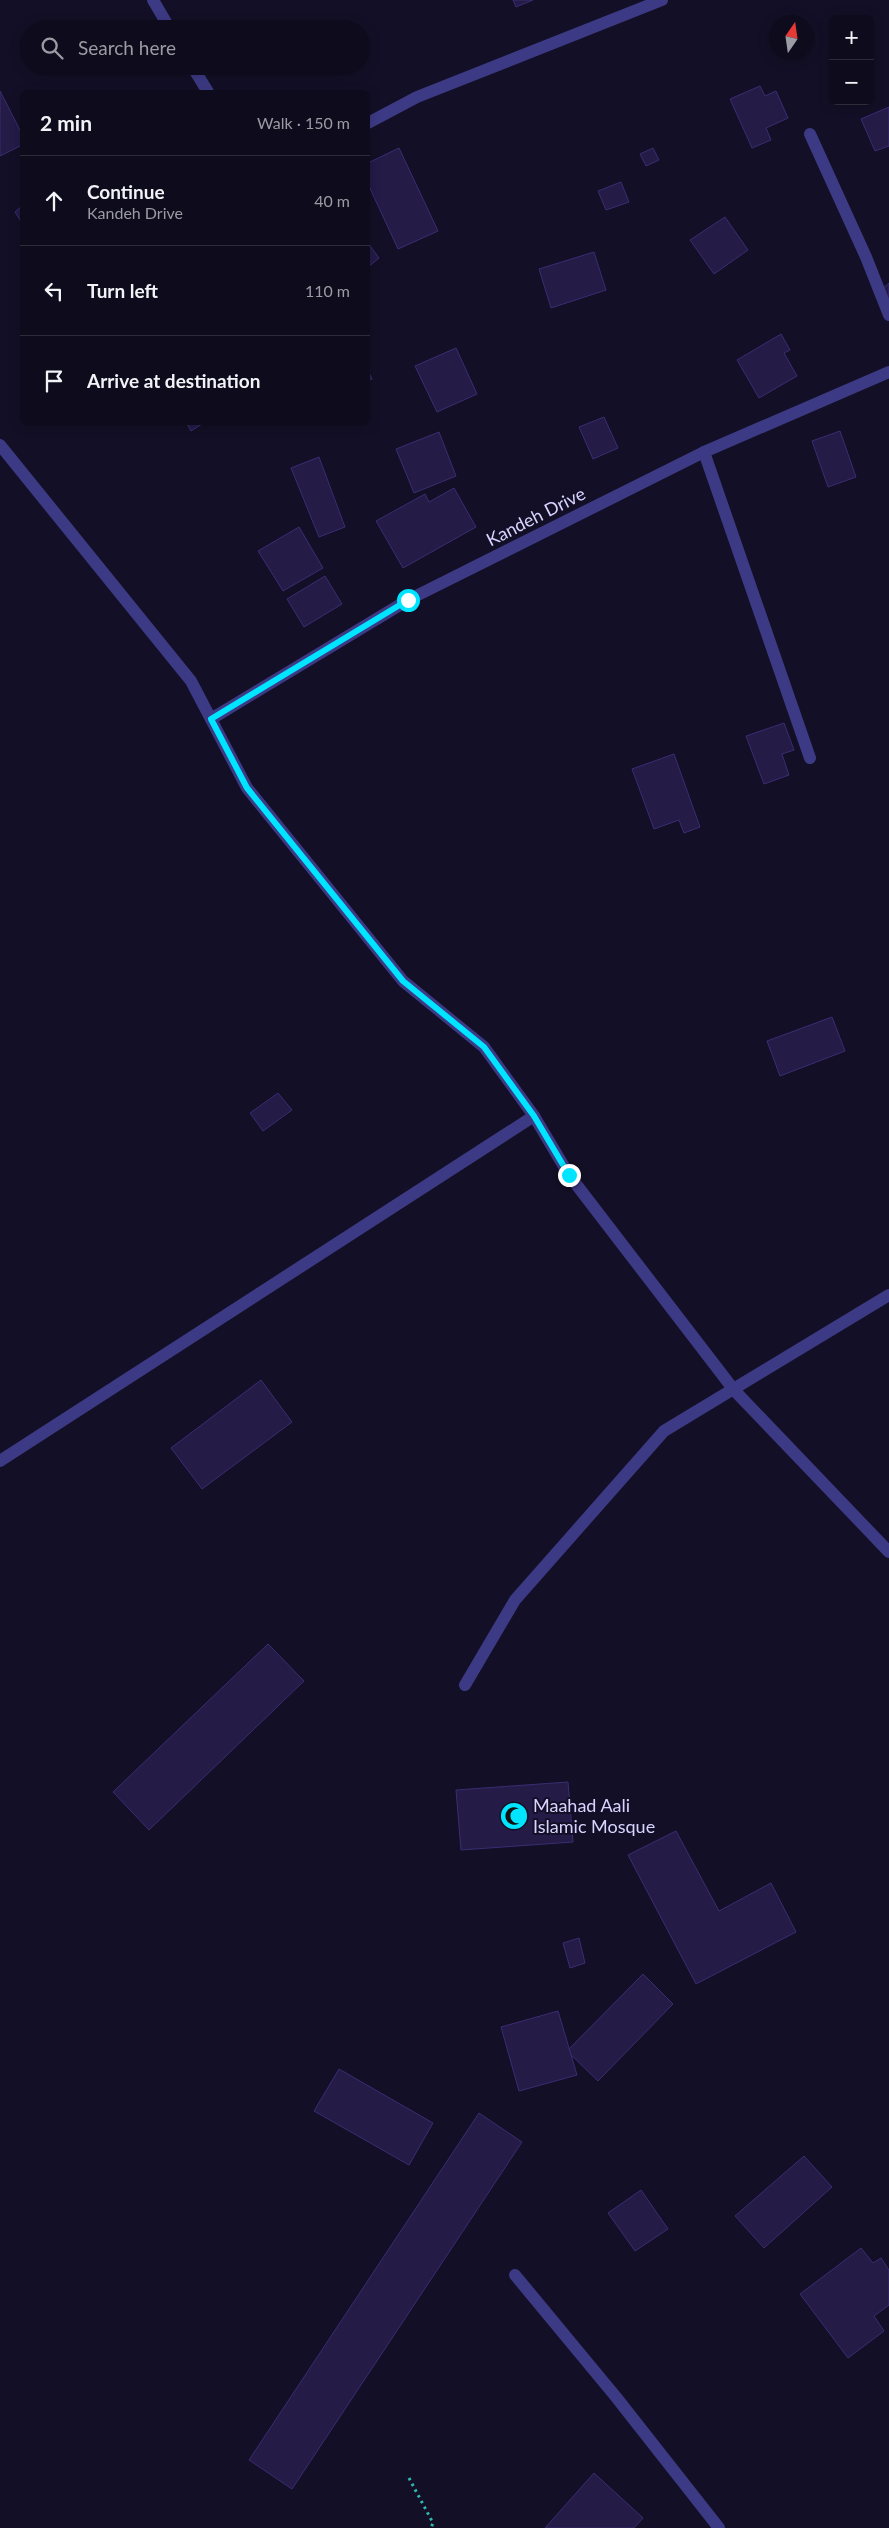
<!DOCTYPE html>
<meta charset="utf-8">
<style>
:root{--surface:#0e0b1c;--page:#171425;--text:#f1f3f6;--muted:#9b9ba3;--line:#2e2b3b}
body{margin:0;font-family:Lato,sans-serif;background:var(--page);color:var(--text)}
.controls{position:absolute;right:15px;top:15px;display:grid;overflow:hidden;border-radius:8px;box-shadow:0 2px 12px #0003}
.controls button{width:45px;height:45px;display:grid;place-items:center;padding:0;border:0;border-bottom:1px solid var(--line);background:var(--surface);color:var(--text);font:25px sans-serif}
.compass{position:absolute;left:769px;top:15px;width:45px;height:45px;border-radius:50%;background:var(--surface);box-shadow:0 2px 12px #0003;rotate:13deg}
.stop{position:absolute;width:15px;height:15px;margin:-11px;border:4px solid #00e5ff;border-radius:50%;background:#fff}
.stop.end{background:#00e5ff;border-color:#fff;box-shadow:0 1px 5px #0008}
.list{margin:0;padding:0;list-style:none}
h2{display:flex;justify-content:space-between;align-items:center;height:65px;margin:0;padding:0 20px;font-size:21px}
h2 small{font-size:16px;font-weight:400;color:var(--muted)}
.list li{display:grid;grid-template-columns:32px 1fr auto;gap:15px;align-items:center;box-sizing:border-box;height:90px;padding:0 20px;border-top:1px solid var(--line)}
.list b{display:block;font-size:19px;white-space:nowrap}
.list p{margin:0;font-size:16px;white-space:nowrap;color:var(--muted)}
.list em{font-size:16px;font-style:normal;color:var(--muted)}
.icon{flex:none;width:28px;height:28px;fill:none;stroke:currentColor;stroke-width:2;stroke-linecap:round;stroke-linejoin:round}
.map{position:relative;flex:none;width:889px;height:2528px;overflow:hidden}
.search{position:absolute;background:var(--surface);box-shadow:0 2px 12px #0003;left:20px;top:20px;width:350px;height:55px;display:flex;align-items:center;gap:12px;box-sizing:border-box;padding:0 18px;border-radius:28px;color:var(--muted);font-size:19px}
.panel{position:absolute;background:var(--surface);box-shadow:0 2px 12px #0003;left:20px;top:90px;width:350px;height:335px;border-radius:8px}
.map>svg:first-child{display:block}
</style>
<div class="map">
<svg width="889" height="2528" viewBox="0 0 889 2528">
<rect width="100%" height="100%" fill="#130f26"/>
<!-- building -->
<g fill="#241b47" stroke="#3b2d73">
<path d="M513,0H533L516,7Z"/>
<path d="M760,86L765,96L776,91L788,118L766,128L771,140L752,148L730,99Z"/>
<path d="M0,91L22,134V145L0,156Z"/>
<path d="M889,107V146L875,151L861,119Z"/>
<path d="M399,148L438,231L398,249L368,184V163Z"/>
<path d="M653,148L659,160L646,166L640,154Z"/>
<path d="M621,182L629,202L606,210L598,191Z"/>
<path d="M22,206V223L15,212Z"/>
<path d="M725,217L748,250L714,274L690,240Z"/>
<path d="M368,243L379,258L368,267Z"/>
<path d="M594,252L606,290L551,308L539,269Z"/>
<path d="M889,283V300L881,290Z"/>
<path d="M781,334L790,350L784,353L797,376L759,398L737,360Z"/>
<path d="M456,348L477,394L437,412L415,366Z"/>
<path d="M368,371L372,379L368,381Z"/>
<path d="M604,417L618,448L593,459L579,427Z"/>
<path d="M186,422H205L191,431Z"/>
<path d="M840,431L856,477L828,487L812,441Z"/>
<path d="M439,432L456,476L414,493L396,449Z"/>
<path d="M319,457L345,527L319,537L291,468Z"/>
<path d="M454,488L476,527L403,568L376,521L425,494L429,502Z"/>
<path d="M299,527L323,568L283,591L258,551Z"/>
<path d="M325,576L342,604L304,627L287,599Z"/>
<path d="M784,723L794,750L782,754L789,775L764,784L746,736Z"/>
<path d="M674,754L700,827L684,833L679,820L654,829L632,769Z"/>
<path d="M832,1017L845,1051L780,1076L767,1041Z"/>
<path d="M278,1093L292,1110L263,1131L250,1113Z"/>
<path d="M261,1380L292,1422L202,1489L171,1448Z"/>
<path d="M268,1644L304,1681L149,1830L113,1792Z"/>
<path d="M568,1782L573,1842L461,1850L456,1790Z"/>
<path d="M676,1831L719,1911L771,1883L796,1932L696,1984L628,1855Z"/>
<path d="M579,1938L585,1963L570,1968L563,1943Z"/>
<path d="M643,1974L673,2004L598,2081L567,2051Z"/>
<path d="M558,2011L577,2075L519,2091L501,2027Z"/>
<path d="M339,2069L433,2123L409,2165L314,2111Z"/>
<path d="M479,2113L522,2142L292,2489L249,2460Z"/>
<path d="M804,2156L832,2187L764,2248L735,2216Z"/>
<path d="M641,2190L668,2229L635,2251L608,2213Z"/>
<path d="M861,2248L873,2263L881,2258L889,2270V2305L874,2316L884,2331L848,2358L800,2294Z"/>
<path d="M594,2473L643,2518L634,2528H545Z"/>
</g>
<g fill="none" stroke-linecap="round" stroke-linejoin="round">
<!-- path -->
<path stroke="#2fb8b0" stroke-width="3" stroke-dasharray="2.5 4" stroke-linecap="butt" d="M409,2478L433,2523L431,2528"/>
<!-- minor -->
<g stroke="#3d3a85" stroke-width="12">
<path d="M153,0L170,29"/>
<path d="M192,66L208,92"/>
<path d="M368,123L417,97L662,0"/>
<path d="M810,134L866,257L889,315"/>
<path d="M0,445L191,681L247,788L403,981L484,1047L534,1116L569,1175L734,1390L889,1552"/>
<path d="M704,452L810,758"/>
<path d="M211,719L408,600L704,452L889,372"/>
<path d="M0,1461L534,1116"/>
<path d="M465,1685L515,1600L664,1431L889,1295"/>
<path d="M515,2275L616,2397L719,2528"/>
</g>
</g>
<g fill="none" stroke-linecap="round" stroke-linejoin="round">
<!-- route -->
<path stroke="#00e5ff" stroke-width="6" d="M408,600L211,719L247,788L403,981L484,1047L534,1116L569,1175"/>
</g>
<!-- icons -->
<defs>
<symbol id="mosque-disc" viewBox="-11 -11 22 22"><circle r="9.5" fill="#00e5ff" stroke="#130f26"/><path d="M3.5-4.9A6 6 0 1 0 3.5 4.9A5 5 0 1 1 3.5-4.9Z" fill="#111"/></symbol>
</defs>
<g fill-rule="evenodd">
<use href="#mosque-disc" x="498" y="1800" width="32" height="32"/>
</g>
<g text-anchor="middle" stroke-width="4" stroke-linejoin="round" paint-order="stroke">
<!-- street labels -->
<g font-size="18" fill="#d9d4ff" stroke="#130f26">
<text transform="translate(536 517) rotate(-27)" y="6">Kandeh Drive</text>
</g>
<!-- poi labels -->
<g font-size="18" fill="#d9d4ff" stroke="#130f26" text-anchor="start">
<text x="533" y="1812">Maahad Aali<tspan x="533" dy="21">Islamic Mosque</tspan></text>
</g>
</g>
</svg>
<div class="controls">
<button>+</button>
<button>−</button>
</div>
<svg class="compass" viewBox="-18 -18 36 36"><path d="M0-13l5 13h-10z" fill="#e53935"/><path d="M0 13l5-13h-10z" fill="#9b9ba3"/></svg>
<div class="stop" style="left:408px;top:600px"></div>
<div class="stop end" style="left:569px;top:1175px"></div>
<div class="search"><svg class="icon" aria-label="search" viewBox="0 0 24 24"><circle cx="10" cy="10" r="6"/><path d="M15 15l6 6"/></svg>Search here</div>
<section class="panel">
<h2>2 min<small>Walk · 150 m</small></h2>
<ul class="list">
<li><svg class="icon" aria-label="ahead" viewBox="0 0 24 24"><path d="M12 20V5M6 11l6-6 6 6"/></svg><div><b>Continue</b><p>Kandeh Drive</p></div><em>40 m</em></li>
<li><svg class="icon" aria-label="left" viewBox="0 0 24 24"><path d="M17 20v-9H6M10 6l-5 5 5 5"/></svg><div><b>Turn left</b></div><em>110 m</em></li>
<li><svg class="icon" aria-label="arrive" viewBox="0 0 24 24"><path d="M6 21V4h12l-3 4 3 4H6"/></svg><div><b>Arrive at destination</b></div></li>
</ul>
</section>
</div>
